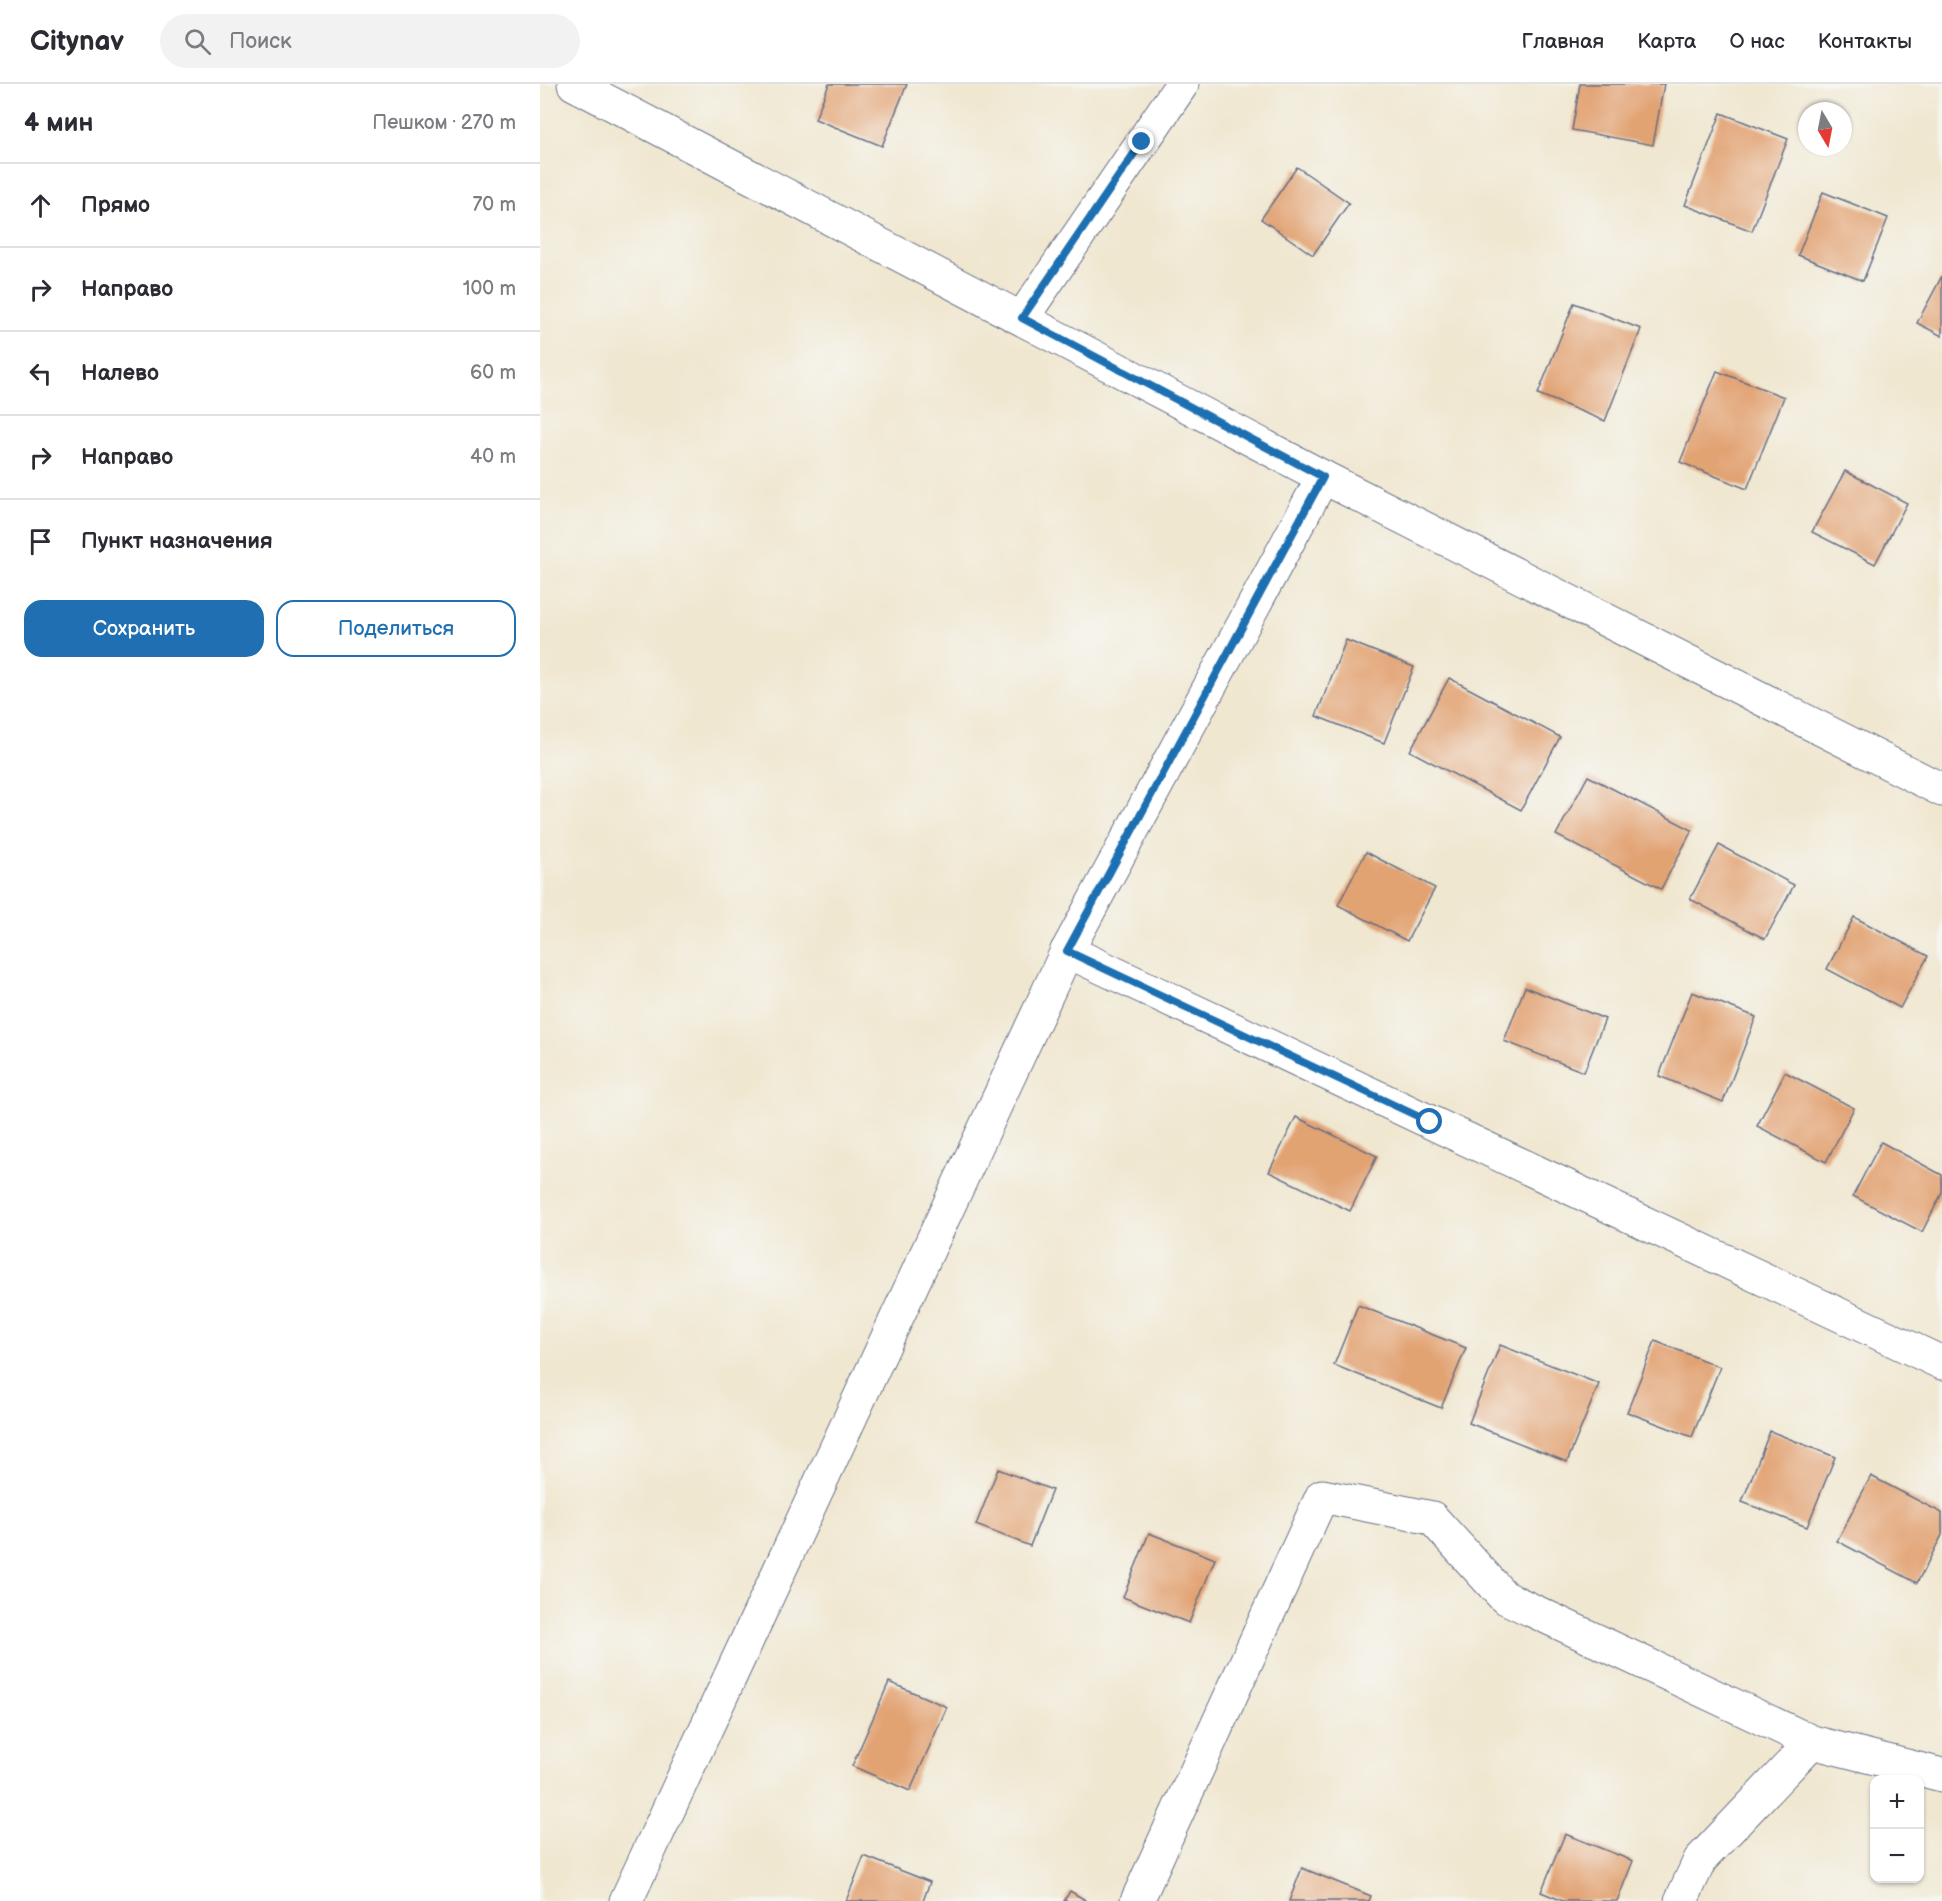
<!DOCTYPE html>
<html lang="ru">
<meta charset="utf-8">
<style>
:root{--surface:#fff;--page:#f2f2f3;--text:#2b2b33;--muted:#7c7c81;--line:#e1e1e2;--accent:#1f6fb2}
body{margin:0;font-family:"Balsamiq Sans",sans-serif;background:var(--page);color:var(--text)}
.controls{position:absolute;right:18px;bottom:18px;display:grid;overflow:hidden;border-radius:12px;box-shadow:0 2px 4px #0004}
.controls button{width:54px;height:54px;display:grid;place-items:center;padding:0;border:0;border-bottom:2px solid var(--line);background:var(--surface);color:var(--text);font:30px sans-serif}
.compass{position:absolute;left:1258px;top:18px;width:54px;height:54px;border-radius:50%;background:var(--surface);box-shadow:0 2px 4px #0004;rotate:170deg}
.stop{position:absolute;width:18px;height:18px;margin:-14px;border:4px solid #1f6fb2;border-radius:50%;background:#fff}
.stop.end{background:#1f6fb2;border-color:#fff;box-shadow:0 2px 6px #0008}
.list{margin:0;padding:0;list-style:none}
h2{display:flex;justify-content:space-between;align-items:center;height:78px;margin:0;padding:0 24px;font-size:26px}
h2 small{font-size:20px;font-weight:400;color:var(--muted)}
.list li{display:grid;grid-template-columns:39px 1fr auto;gap:18px;align-items:center;box-sizing:border-box;height:84px;padding:0 24px;border-top:2px solid var(--line)}
.list b{display:block;font-size:22px;white-space:nowrap}
.list em{font-size:20px;font-style:normal;color:var(--muted)}
.actions{display:flex;gap:12px;padding:18px 24px}
.actions a{flex:1;padding:14px 0;border:2px solid var(--accent);border-radius:18px;text-align:center;font-size:21px;color:var(--accent)}
.actions .main{background:var(--accent);color:#fff}
.icon{flex:none;width:33px;height:33px;fill:none;stroke:currentColor;stroke-width:2;stroke-linecap:round;stroke-linejoin:round}
.map{position:relative;flex:none;width:1402px;height:1817px;overflow:hidden}
header{display:flex;align-items:center;gap:36px;box-sizing:border-box;height:84px;padding:0 30px;background:var(--surface);border-bottom:2px solid var(--line)}
header strong{font-size:28px}
nav{display:flex;gap:33px;margin-inline-start:auto;font-size:21px}
.search{width:420px;height:54px;background:var(--page);display:flex;align-items:center;gap:15px;box-sizing:border-box;padding:0 21px;border-radius:33px;color:var(--muted);font-size:22px}
main{display:flex}
aside{flex:1;background:var(--surface)}
.map>svg:first-child{display:block}
</style>
<header>
<strong>Citynav</strong>
<div class="search"><svg class="icon" aria-label="search" viewBox="0 0 24 24"><circle cx="10" cy="10" r="6"/><path d="M15 15l6 6"/></svg>Поиск</div>
<nav><a>Главная</a><a>Карта</a><a>О нас</a><a>Контакты</a></nav>
</header>
<main>
<aside>
<h2>4 мин<small>Пешком · 270 m</small></h2>
<ul class="list">
<li><svg class="icon" aria-label="ahead" viewBox="0 0 24 24"><path d="M12 20V5M6 11l6-6 6 6"/></svg><div><b>Прямо</b></div><em>70 m</em></li>
<li><svg class="icon" aria-label="right" viewBox="0 0 24 24"><path d="M7 20v-9h11M14 6l5 5-5 5"/></svg><div><b>Направо</b></div><em>100 m</em></li>
<li><svg class="icon" aria-label="left" viewBox="0 0 24 24"><path d="M17 20v-9H6M10 6l-5 5 5 5"/></svg><div><b>Налево</b></div><em>60 m</em></li>
<li><svg class="icon" aria-label="right" viewBox="0 0 24 24"><path d="M7 20v-9h11M14 6l5 5-5 5"/></svg><div><b>Направо</b></div><em>40 m</em></li>
<li><svg class="icon" aria-label="arrive" viewBox="0 0 24 24"><path d="M6 21V4h12l-3 4 3 4H6"/></svg><div><b>Пункт назначения</b></div></li>
</ul>
<div class="actions"><a class="main">Сохранить</a><a>Поделиться</a></div>
</aside>
<div class="map">
<svg width="1402" height="1817" viewBox="0 0 1402 1817">
<rect width="100%" height="100%" fill="#f6f6f2"/>
<filter id="ink" filterUnits="userSpaceOnUse"><feTurbulence type="fractalNoise" baseFrequency=".0167" numOctaves="2"/><feDisplacementMap in="SourceGraphic" scale="12" xChannelSelector="R" yChannelSelector="G"/><feConvolveMatrix kernelMatrix="1 2 1 2 8 2 1 2 1" color-interpolation-filters="sRGB"/></filter>
<filter id="wash" filterUnits="userSpaceOnUse"><feTurbulence type="fractalNoise" baseFrequency=".008" numOctaves="4" result="noise"/><feDisplacementMap in="SourceGraphic" scale="24" xChannelSelector="R" yChannelSelector="G"/><feGaussianBlur stdDeviation="1.35" result="paint"/><feColorMatrix in="noise" values="0 0 0 0 0 0 0 0 0 0 0 0 0 0 0 0 0 1.4 0 .05"/><feComposite in="paint" operator="in"/></filter>
<g filter="url(#wash)">
<rect width="100%" height="100%" fill="#f0e7d0"/>
<g id="blocks">
<!-- building -->
<g fill="#e2a373">
<path d="M289,0H367L342,62L275,35Z"/>
<path d="M1040,0H1124L1113,61L1032,46Z"/>
<path d="M1181,29L1248,55L1212,147L1145,121Z"/>
<path d="M757,83L809,119L773,171L721,135Z"/>
<path d="M1283,108L1348,134L1323,197L1258,171Z"/>
<path d="M1402,192V252L1377,239Z"/>
<path d="M1034,219L1101,245L1065,337L998,310Z"/>
<path d="M1177,287L1244,313L1207,405L1140,378Z"/>
<path d="M1305,387L1367,419L1335,480L1272,448Z"/>
<path d="M806,556L874,583L844,659L776,632Z"/>
<path d="M909,594L1020,653L981,726L870,667Z"/>
<path d="M1048,692L1152,746L1121,805L1016,751Z"/>
<path d="M1179,761L1254,801L1225,855L1150,815Z"/>
<path d="M826,768L895,804L867,857L798,821Z"/>
<path d="M1314,833L1388,872L1360,924L1287,885Z"/>
<path d="M985,903L1065,935L1044,988L964,957Z"/>
<path d="M1152,908L1216,933L1183,1018L1119,992Z"/>
<path d="M1245,988L1314,1024L1286,1078L1217,1042Z"/>
<path d="M756,1033L837,1072L810,1127L729,1088Z"/>
<path d="M1341,1058L1402,1091V1109L1382,1148L1313,1112Z"/>
<path d="M818,1221L926,1264L901,1324L794,1281Z"/>
<path d="M1115,1257L1180,1283L1152,1353L1087,1328Z"/>
<path d="M960,1261L1059,1300L1027,1378L929,1339Z"/>
<path d="M1230,1347L1295,1373L1267,1443L1202,1418Z"/>
<path d="M458,1385L512,1406L490,1462L436,1441Z"/>
<path d="M1331,1392L1402,1429V1451L1377,1499L1297,1457Z"/>
<path d="M609,1449L675,1475L649,1539L583,1513Z"/>
<path d="M349,1598L407,1623L370,1707L312,1682Z"/>
<path d="M1025,1750L1093,1777L1077,1817H1023L1001,1808Z"/>
<path d="M324,1772L390,1798L383,1817H306Z"/>
<path d="M762,1784L831,1812L829,1817H749Z"/>
<path d="M530,1807L547,1817H524Z"/>
</g>
</g>
</g>
<g filter="url(#ink)">
<use href="#blocks" fill-opacity="0" stroke="#666f86" stroke-width="1.5"/>
<g fill="none" stroke-linecap="round" stroke-linejoin="round">
<defs>
<g id="minor">
<path d="M34,0L783,393L1402,706"/>
<path d="M482,234L642,0"/>
<path d="M527,867L1402,1279"/>
<path d="M86,1817L527,867L783,393"/>
<path d="M597,1817L782,1412L892,1434L964,1513L1272,1658L1402,1691"/>
<path d="M1141,1817L1160,1776L1272,1658"/>
</g>
</defs>
<!-- minor casing -->
<use href="#minor" stroke="#666f86" stroke-width="35"/>
<!-- minor -->
<use href="#minor" stroke="#fff" stroke-width="33"/>
</g>
</g>
<g fill="none" stroke-linecap="round" stroke-linejoin="round" filter="url(#ink)">
<!-- route -->
<path stroke="#1f6fb2" stroke-width="8" d="M602,58L482,234L783,393L527,867L890,1038"/>
</g>
</svg>
<div class="controls">
<button>+</button>
<button>−</button>
</div>
<svg class="compass" viewBox="-18 -18 36 36"><path d="M0-13l5 13h-10z" fill="#e53935"/><path d="M0 13l5-13h-10z" fill="#7c7c81"/></svg>
<div class="stop" style="left:890px;top:1038px"></div>
<div class="stop end" style="left:602px;top:58px"></div>
</div>
</main>
